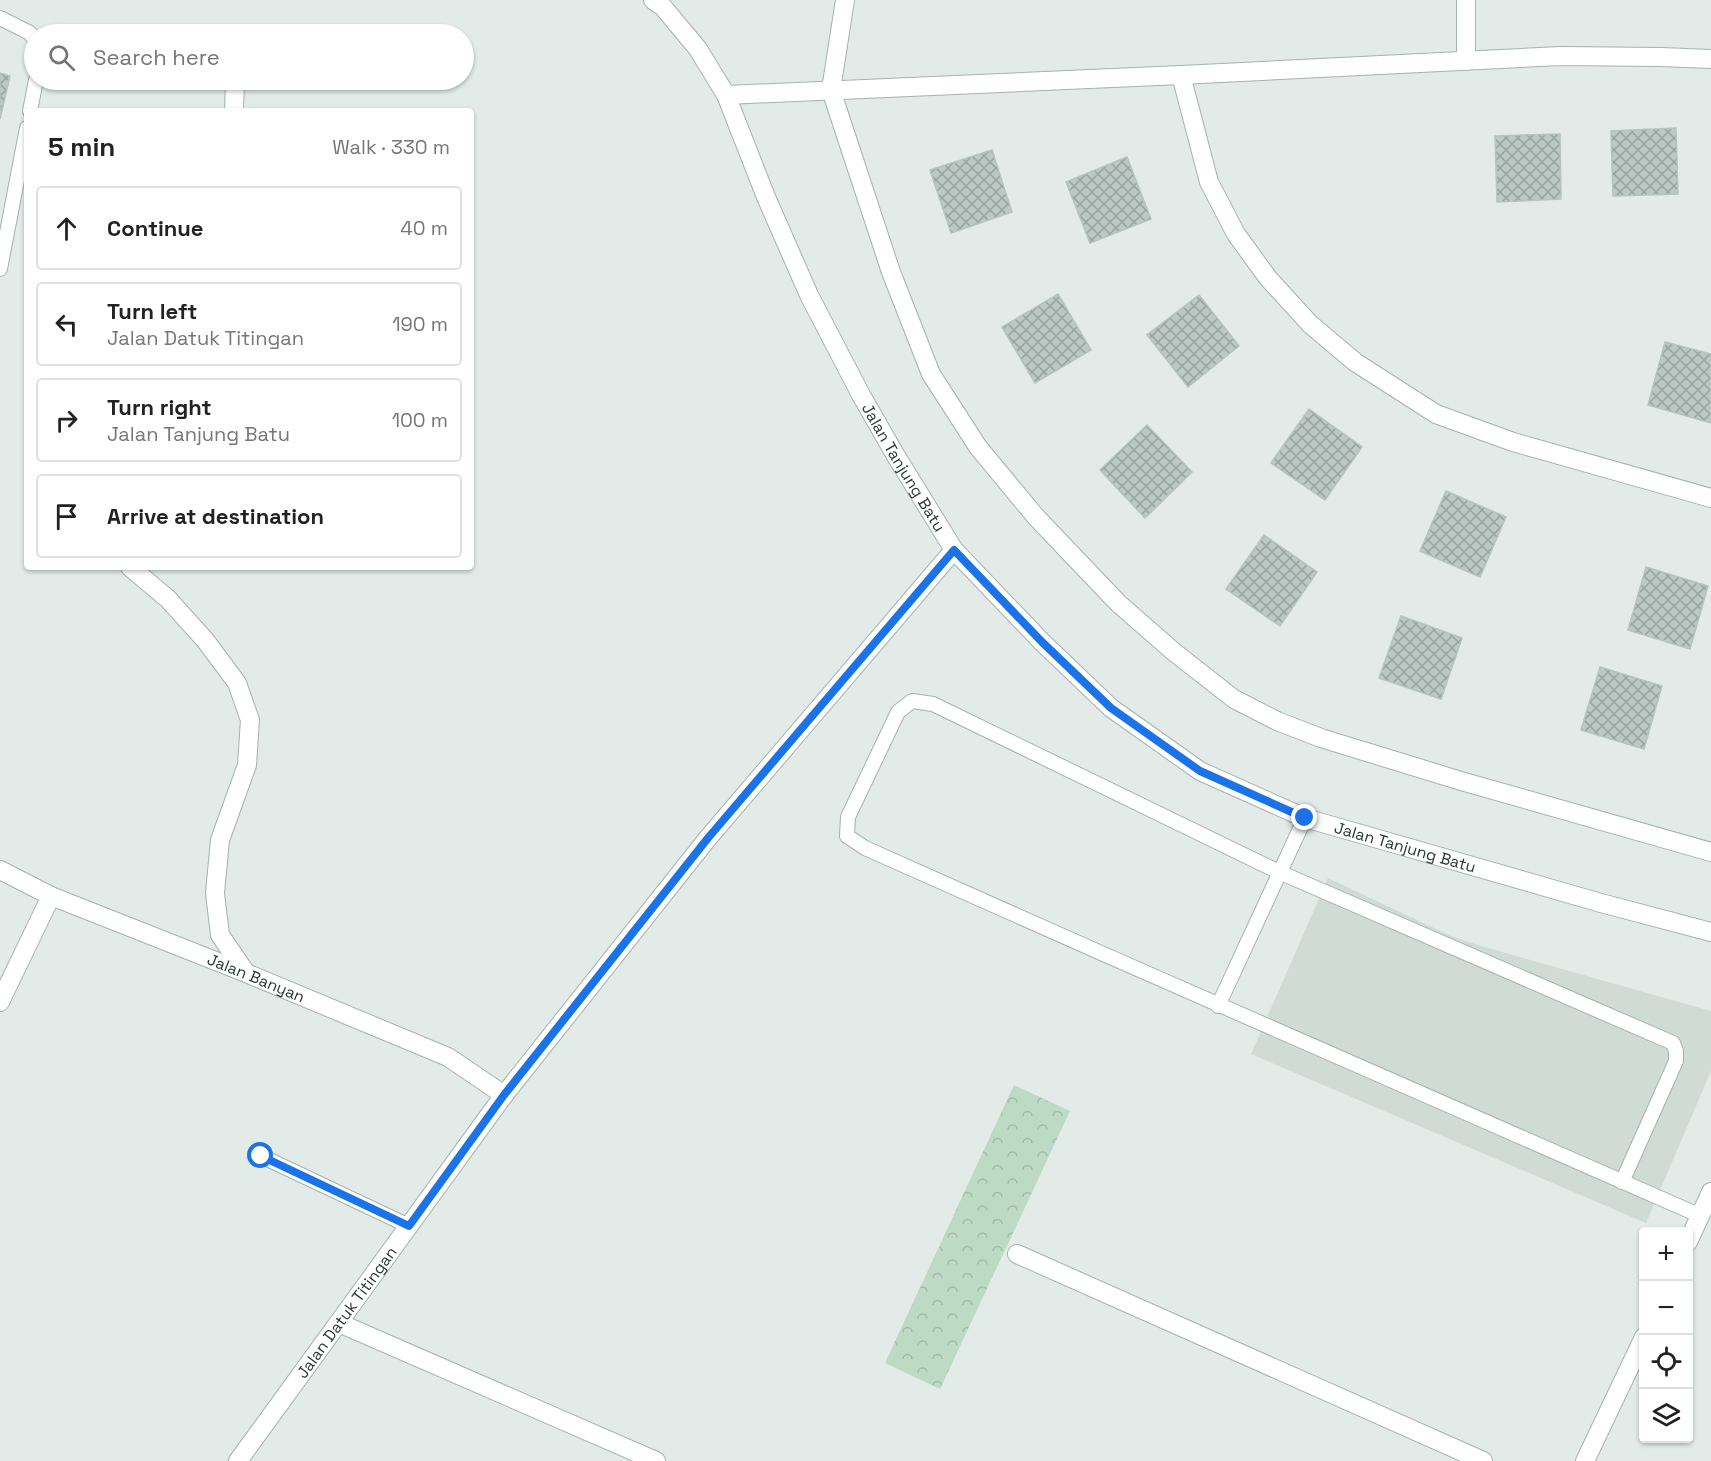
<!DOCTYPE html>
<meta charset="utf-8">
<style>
:root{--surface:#fff;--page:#f6f6f6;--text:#222;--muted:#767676;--line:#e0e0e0}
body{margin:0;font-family:"Space Grotesk",sans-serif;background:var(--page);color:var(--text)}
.controls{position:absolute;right:18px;bottom:18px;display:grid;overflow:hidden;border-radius:6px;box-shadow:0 2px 4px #0004}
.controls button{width:54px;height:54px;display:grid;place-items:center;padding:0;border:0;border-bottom:2px solid var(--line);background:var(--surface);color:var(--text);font:30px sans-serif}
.stop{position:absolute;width:18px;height:18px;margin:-14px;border:4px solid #1a73e8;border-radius:50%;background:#fff}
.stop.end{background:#1a73e8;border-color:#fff;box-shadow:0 2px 6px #0008}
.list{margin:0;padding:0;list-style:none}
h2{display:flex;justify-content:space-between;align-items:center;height:78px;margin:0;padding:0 24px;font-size:26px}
h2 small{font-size:20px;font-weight:400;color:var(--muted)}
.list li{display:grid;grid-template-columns:39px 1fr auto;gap:18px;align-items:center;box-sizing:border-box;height:84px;margin:0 12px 12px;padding:0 12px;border:2px solid var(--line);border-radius:6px}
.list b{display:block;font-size:22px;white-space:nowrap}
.list p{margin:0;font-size:20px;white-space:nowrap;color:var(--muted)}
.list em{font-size:20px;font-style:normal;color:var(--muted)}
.icon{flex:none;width:33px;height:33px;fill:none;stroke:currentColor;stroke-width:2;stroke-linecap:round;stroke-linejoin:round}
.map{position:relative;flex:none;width:1711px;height:1461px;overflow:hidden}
.search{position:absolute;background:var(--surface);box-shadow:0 2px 4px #0004;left:24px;top:24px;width:450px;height:66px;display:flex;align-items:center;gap:15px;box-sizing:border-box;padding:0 21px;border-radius:33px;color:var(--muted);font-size:22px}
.panel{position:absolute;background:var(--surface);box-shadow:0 2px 4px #0004;left:24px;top:108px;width:450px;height:462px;border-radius:6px}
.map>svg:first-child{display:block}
</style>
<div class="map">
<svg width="1711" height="1461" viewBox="0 0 1711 1461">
<defs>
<pattern id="park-crowns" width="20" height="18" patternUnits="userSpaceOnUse" patternTransform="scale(1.5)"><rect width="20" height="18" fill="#bddac4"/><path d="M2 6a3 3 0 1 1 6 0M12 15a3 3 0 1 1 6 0" fill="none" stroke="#a2bca9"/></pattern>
<pattern id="building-cross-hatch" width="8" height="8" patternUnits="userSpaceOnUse" patternTransform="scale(1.5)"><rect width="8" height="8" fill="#bbc8c3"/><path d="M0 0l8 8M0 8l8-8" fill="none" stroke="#98a39f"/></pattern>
</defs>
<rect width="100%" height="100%" fill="#e2ebe7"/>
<!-- built -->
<path fill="#d1dbd6" d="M1328,878L1451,936L1481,946L1711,1011V1071L1646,1223L1251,1054Z"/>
<!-- park -->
<path fill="url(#park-crowns)" d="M1014,1085L1070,1111L940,1389L885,1363Z"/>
<!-- building -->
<g fill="url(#building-cross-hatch)" stroke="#b5c4be" stroke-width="1.5">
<path d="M0,73L10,76L0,119Z"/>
<path d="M1676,128L1678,194L1613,196L1611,131Z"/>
<path d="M1560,134L1561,199L1497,202L1495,136Z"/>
<path d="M992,150L1012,212L951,233L930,170Z"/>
<path d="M1127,157L1151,219L1090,243L1066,182Z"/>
<path d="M1058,294L1091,350L1035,383L1002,327Z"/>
<path d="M1199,295L1239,346L1188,387L1147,335Z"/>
<path d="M1665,342L1711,354V423L1648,405Z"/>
<path d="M1309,409L1362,447L1325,500L1271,463Z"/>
<path d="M1147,425L1192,472L1145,518L1100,470Z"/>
<path d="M1446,491L1506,517L1480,577L1420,551Z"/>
<path d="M1264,535L1317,572L1280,626L1226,589Z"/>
<path d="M1646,567L1708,586L1690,649L1628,630Z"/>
<path d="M1401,616L1462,638L1441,699L1379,678Z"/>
<path d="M1600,667L1662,686L1644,749L1581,730Z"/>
</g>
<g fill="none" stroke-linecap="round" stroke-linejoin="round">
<defs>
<g id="service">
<path d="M0,18L30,33L34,39"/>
<path d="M30,111L36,80"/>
<path d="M0,269L27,128"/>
<path d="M1218,1006L1305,818"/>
<path d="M261,1156L409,1226"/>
<path d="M1622,1182L1676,1061V1051L1673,1043L1279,872L933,704L912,701L898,712L848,817L847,836L865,848C1143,972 1421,1095 1701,1216"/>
</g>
<g id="minor">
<path d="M845,0L831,90L891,272L931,374L978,447L1036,517L1118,603L1174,652L1234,699L1277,721L1321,738L1461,781L1711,852"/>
<path d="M1466,61V0"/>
<path d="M1181,75L1209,182L1236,234L1268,278L1310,324L1355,362L1436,414L1513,442L1711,498"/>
<path d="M726,95L1181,75L1561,56L1661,57L1711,59"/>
<path d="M234,111L235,80"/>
<path d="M130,567L168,599L205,640L237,683L250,720L247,765L220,840L215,893L220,935L246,973"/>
<path id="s1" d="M0,870L51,896L246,973L448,1057L504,1095"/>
<path d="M0,1002L51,896"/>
<path d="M1688,1242L1711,1192"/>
<path d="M1017,1254L1483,1461"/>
<path d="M339,1323L656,1461"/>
<path id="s2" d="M238,1461L504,1095L708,838L954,550"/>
<path d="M1585,1461L1644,1337"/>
</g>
<g id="tertiary">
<path id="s3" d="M653,0L663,7L698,49L726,95L766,197L809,295L861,395L896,456L954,550L1042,642L1111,708L1200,771L1305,818L1601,903L1711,932"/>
</g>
</defs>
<!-- service casing -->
<use href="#service" stroke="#a5b2ae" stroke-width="16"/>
<!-- minor casing -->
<use href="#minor" stroke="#a5b2ae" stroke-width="20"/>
<!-- tertiary casing -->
<use href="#tertiary" stroke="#a5b2ae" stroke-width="20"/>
<!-- service -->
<use href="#service" stroke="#fff" stroke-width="14"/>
<!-- minor -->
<use href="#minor" stroke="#fff" stroke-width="18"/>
<!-- tertiary -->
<use href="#tertiary" stroke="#fff" stroke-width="18"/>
</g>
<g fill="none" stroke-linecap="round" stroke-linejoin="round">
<!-- route -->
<path stroke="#1a73e8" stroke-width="8" d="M261,1156L409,1226L504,1095L708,838L954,550L1042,642L1111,708L1200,771L1305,818"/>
</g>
<g text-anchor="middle" stroke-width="4.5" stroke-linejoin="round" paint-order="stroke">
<!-- street labels -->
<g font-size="16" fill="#243a34" stroke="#f2f8f5">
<text dy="6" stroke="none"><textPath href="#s3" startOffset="534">Jalan Tanjung Batu</textPath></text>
<text dy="6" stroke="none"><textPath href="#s3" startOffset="1182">Jalan Tanjung Batu</textPath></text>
<text dy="6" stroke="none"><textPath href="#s1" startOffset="278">Jalan Banyan</textPath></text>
<text dy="6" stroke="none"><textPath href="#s2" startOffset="184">Jalan Datuk Titingan</textPath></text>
</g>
</g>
</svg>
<div class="controls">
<button>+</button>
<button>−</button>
<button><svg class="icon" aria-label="locate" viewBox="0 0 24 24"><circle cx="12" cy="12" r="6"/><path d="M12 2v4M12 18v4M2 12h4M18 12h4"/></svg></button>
<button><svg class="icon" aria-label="layers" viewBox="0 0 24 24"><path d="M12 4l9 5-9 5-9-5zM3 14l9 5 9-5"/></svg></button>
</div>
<div class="stop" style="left:261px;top:1156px"></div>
<div class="stop end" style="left:1305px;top:818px"></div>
<div class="search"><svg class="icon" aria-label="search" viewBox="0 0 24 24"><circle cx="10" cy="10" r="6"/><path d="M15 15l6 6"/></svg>Search here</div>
<section class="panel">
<h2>5 min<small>Walk · 330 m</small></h2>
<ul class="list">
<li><svg class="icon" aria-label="ahead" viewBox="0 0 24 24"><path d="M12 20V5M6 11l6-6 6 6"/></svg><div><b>Continue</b></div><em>40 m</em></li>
<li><svg class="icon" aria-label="left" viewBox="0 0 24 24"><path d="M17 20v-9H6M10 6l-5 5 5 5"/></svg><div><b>Turn left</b><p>Jalan Datuk Titingan</p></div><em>190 m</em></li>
<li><svg class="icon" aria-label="right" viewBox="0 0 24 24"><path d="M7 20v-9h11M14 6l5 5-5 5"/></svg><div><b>Turn right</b><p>Jalan Tanjung Batu</p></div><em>100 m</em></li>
<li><svg class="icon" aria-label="arrive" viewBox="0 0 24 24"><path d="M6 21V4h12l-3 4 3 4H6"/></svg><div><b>Arrive at destination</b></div></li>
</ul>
</section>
</div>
